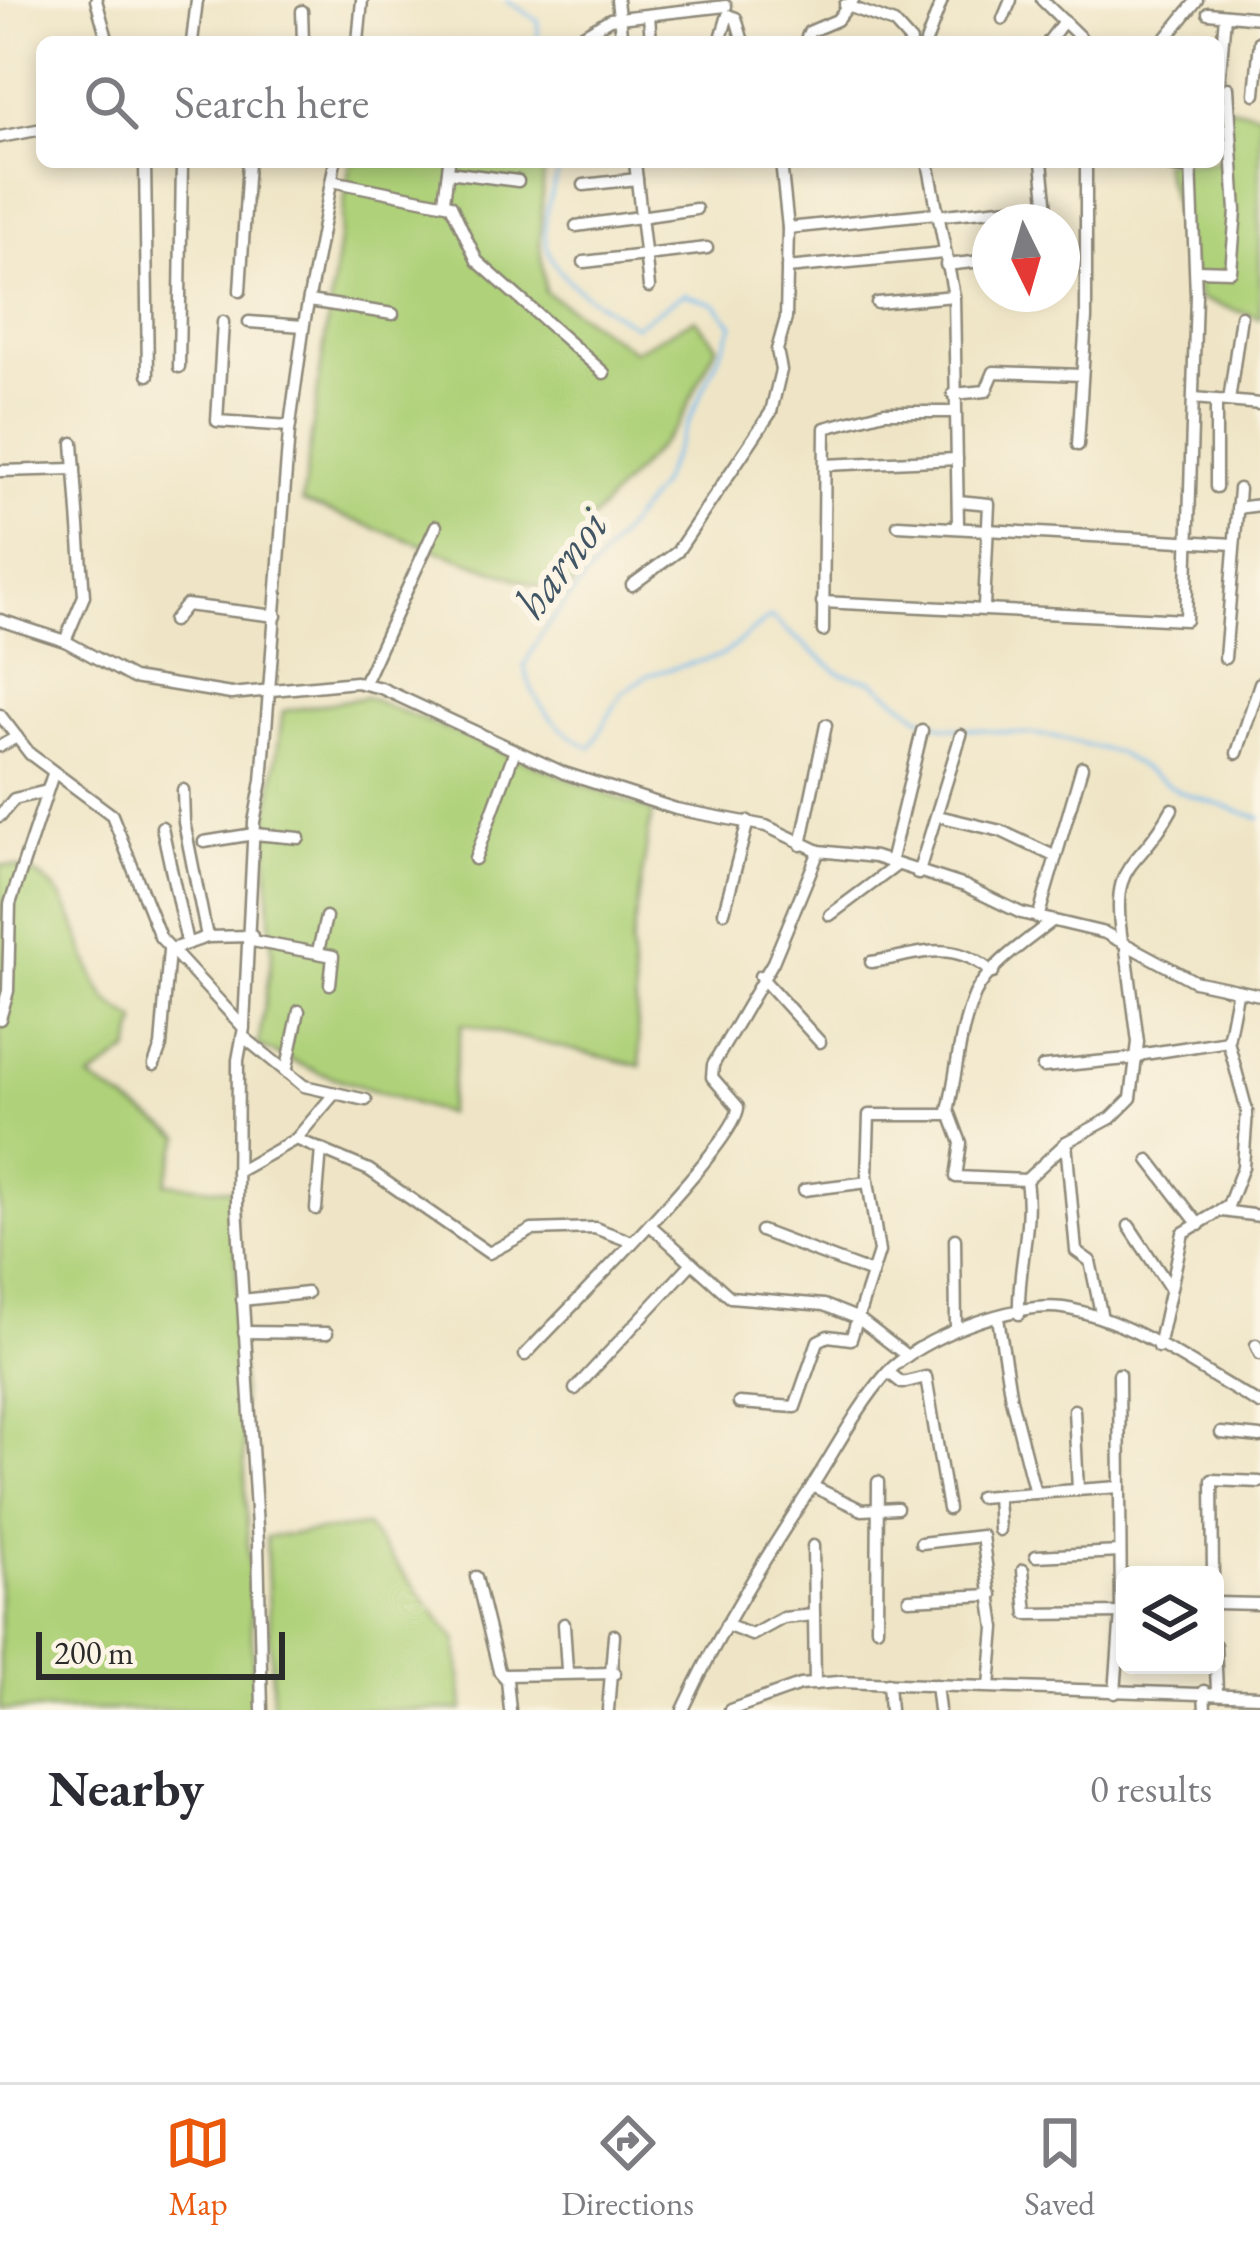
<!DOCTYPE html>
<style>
:root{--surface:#fff;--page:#f7f7f7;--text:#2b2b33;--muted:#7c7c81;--line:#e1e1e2;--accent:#ea580c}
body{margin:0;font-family:"EB Garamond",serif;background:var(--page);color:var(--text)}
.controls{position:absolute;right:36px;bottom:36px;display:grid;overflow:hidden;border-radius:18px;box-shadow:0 6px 18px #0003}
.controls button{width:108px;height:108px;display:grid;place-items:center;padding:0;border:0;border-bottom:3px solid var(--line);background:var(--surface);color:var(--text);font:60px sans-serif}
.compass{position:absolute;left:972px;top:204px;width:108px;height:108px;border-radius:50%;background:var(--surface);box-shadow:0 6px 18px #0003;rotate:175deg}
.scale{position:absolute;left:36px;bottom:30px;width:249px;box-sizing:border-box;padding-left:12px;border:6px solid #2b2b2b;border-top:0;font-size:33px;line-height:42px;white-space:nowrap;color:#2b2b2b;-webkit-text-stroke:9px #fcf5e5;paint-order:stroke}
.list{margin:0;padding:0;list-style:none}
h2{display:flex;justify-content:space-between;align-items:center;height:156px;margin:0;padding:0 48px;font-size:51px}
h2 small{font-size:39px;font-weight:400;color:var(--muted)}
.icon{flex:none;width:66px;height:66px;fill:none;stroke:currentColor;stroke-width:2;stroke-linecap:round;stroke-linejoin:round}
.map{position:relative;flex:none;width:1260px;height:1710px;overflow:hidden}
.search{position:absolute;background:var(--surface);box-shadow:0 6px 18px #0003;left:36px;right:36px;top:36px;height:132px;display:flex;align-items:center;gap:30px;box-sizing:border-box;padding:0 42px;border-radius:18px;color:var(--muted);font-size:45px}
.sheet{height:372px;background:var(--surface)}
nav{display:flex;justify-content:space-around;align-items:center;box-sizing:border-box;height:168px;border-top:3px solid var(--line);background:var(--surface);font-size:33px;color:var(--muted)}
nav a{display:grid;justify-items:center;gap:6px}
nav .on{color:var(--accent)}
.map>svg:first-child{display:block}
</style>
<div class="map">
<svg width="1260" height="1710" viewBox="0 0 1260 1710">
<rect width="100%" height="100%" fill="#fcf5e5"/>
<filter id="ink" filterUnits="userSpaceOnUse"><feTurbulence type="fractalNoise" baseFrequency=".00833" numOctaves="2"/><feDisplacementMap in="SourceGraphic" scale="24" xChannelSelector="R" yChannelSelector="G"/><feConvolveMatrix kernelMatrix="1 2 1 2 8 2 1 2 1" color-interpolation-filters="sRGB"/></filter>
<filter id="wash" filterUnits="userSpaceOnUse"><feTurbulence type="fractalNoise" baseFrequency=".004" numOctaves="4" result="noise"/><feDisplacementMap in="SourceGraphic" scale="48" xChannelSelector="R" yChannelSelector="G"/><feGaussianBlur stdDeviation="2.7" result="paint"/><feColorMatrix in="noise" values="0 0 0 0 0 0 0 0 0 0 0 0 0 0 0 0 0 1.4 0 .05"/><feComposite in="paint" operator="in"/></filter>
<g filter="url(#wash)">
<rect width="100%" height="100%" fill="#efe5c6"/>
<!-- green -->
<g fill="#afd179" stroke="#6d7e52" stroke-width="3">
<path d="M1218,105L1260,113V318L1200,299L1162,162H1218Z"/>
<path d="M350,162H544L540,244L545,292L634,351L695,319L717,345L678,425L588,523L593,553L565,596L302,502Z"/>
<path d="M366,697L652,812L631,946L641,1066L462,1024L447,1114L320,1073L258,1046L272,955L266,829L283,711Z"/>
<path d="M0,865C83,871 71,948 106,998C112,1007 128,1014 137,1021L130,1050L90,1079L181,1137L165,1183L233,1190L255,1710H0Z"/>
<path d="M366,1526L457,1641L463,1710H273L266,1537Z"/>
</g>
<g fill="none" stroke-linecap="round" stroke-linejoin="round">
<!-- stream -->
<g stroke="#78bcee" stroke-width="3">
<path d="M507,0L538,21V42"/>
<path d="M563,162C522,258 554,277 635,326L684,294L715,304L733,325L658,488L543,631L524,666C533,704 555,730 591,748L621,694L648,675L723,655L770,617L839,673L872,681L920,717L945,727L1052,736L1118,753L1180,792L1260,818"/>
</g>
</g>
</g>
<g filter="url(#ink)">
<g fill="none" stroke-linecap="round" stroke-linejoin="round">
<defs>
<g id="minor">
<path d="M96,0L108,42"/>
<path d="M617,0L622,42"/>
<path d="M1042,0L1085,42"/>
<path d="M845,5L894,23L911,42"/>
<path d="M302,11L303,42"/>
<path d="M1208,13L1260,18"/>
<path d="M649,15L651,42"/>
<path d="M1003,19L1011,0"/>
<path d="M192,42L197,0"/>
<path d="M358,42L362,0"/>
<path d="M571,42L610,19L726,6"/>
<path d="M720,42L728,15L736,18L743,42"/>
<path d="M805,42L809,32L837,20L853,0"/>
<path d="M926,42L942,0"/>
<path d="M1048,42L1064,21"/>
<path d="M1163,42L1197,0"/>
<path d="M1219,86L1225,15"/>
<path d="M1255,94L1260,41"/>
<path d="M0,137L42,129"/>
<path d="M145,162L148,375"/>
<path d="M635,162L649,287"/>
<path d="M928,162L954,296L958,524"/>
<path d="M1042,162L1047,210"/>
<path d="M1139,162L1192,169"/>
<path d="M448,172L518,181"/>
<path d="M332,181L451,205L477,261L604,373"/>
<path d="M584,185L637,179"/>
<path d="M444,201L449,162"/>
<path d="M936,216L1019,207"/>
<path d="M576,226L696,209"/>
<path d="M788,228L936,213"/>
<path d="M584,262L707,248"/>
<path d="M946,265L990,260"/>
<path d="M787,268L943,253"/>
<path d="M1196,270L1231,271L1236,211L1228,88"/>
<path d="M240,291L248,162"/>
<path d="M309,301L393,314"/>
<path d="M877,303L954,296"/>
<path d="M223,322L217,421L290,426"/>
<path d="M249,322L303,326"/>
<path d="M179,367L182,162"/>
<path d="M953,394L986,391L994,372L1082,375"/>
<path d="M1194,398L1260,404"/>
<path d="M1229,401L1241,316"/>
<path d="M1078,445L1086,318V162"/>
<path d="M825,465L957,459"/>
<path d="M0,471L75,469"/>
<path d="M1216,487V400"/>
<path d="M958,501L989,504L984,606"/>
<path d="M1237,508L1260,505"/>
<path d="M898,525L1234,544"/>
<path d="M632,585L677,552L771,412L781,370L777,350L786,318L788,228L781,162"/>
<path d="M822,602L1186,620L1196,295L1191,162"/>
<path d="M0,620L65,641L133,678L231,694L356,682L381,688L564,773L676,809L766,826L819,851L875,857L965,886L1021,913L1105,933L1194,981L1260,995"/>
<path d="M173,621L186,605L276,616"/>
<path d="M823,631L825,428L884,412H954"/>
<path d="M65,641L84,596L73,443"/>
<path d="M1225,658L1239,489"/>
<path d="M364,683L436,526"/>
<path d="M0,715L30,754L112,815L160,937L244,1028L238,1060L237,1207L258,1543L262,1710"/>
<path d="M0,746L17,737"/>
<path d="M1237,753L1260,683"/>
<path d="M183,790L184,822L207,937"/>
<path d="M0,816L14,799L47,791"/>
<path d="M938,816L1001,831L1056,857"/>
<path d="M162,827L187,943"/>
<path d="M204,842L254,834L299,838"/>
<path d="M801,845L826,725"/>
<path d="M475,859L514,753"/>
<path d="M890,863L922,731"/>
<path d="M918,874L961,735"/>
<path d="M724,912L748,821"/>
<path d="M830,915L897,865"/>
<path d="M1038,918L1082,767"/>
<path d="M252,941L333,956L330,984"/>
<path d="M1122,941C1109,856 1138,873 1172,809"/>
<path d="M318,951L326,917"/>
<path d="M871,962C920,955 951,937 993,973"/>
<path d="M760,976L820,1042"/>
<path d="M0,1019L8,991L10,904L53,774"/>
<path d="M244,1025L254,822L262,781L289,432L304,324L335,162"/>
<path d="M245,1038L304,1086L366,1100"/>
<path d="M1138,1055L1228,1041"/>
<path d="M154,1065L161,1046L169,950L207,937L252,936"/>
<path d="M1043,1067L1138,1058"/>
<path d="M286,1072L299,1011"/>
<path d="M949,1111L961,1143L956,1177L1026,1180L1068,1141L1111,1118L1131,1098L1138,1042L1126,949"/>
<path d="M296,1139L369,1170L489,1253L532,1230L595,1228L632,1242"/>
<path d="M1066,1142L1076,1251L1090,1261L1102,1318"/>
<path d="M1149,1160L1199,1225"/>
<path d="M237,1172L296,1139L335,1093"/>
<path d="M804,1190L868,1182"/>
<path d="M316,1209L321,1149"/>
<path d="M1222,1211L1260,1216"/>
<path d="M650,1225L730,1297L824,1305L859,1319L907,1356"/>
<path d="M1129,1226L1170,1288"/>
<path d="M761,1231L872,1273"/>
<path d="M955,1239L956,1329"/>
<path d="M242,1300L307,1293"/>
<path d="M1019,1314C1017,1268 1033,1228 1026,1180"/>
<path d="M998,1318L1011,1399L1035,1493"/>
<path d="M244,1332L327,1333"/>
<path d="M1256,1345L1260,1354"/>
<path d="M1158,1347L1183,1233L1228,1206L1243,1167L1247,1111L1228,1041L1237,994"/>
<path d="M525,1355C558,1319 739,1141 738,1107L712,1077L713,1065L773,962L819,851"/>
<path d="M888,1372L902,1383L926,1377L948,1509"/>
<path d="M575,1389L692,1263"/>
<path d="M739,1403L795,1407L818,1341L828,1336L851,1339L879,1252L867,1175L869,1115H947C957,1076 958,1033 975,994C988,966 1028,940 1052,921"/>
<path d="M1074,1410L1078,1490"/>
<path d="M1221,1433L1260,1437"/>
<path d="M812,1486L862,1510L897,1508"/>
<path d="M997,1496L999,1530"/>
<path d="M979,1497L1119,1487"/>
<path d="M921,1543L982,1536L995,1628L990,1686"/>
<path d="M813,1546L815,1684"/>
<path d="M1036,1556L1120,1552"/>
<path d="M1023,1570L1027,1614L1125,1613"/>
<path d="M1213,1575L1212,1480L1260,1482"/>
<path d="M476,1577L499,1671L507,1680L510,1710"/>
<path d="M909,1599L992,1595"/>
<path d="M1215,1603L1260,1604"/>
<path d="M564,1624L567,1670"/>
<path d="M726,1625L752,1635L783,1618L814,1615"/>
<path d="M877,1628L878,1482"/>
<path d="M1215,1645L1217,1691"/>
<path d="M505,1675L615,1673"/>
<path d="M888,1683L890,1710"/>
<path d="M936,1685L939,1710"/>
<path d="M1204,1691L1205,1710"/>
<path d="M1115,1693L1121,1613L1119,1374"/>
<path d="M608,1710L614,1635"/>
<path d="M683,1710C720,1629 767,1555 816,1480C838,1445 859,1405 887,1373C919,1338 1015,1301 1063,1308C1133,1319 1199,1371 1260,1404"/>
<path d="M730,1710L800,1685L839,1682L1260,1696"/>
</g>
</defs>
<!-- minor casing -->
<use href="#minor" stroke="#8d8878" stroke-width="15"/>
<!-- minor -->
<use href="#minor" stroke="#fff" stroke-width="10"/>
</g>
</g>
<g text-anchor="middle" stroke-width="12" stroke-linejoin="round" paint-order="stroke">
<!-- water labels -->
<g font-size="48" font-style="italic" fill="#425666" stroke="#fcf5e5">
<text transform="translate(560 563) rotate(-53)" y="17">harnoi</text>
</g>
</g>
</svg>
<div class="controls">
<button><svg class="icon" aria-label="layers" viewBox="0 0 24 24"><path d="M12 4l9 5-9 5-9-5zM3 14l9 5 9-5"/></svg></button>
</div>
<svg class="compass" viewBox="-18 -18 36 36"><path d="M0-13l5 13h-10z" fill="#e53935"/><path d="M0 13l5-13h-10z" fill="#7c7c81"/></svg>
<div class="scale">200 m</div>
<div class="search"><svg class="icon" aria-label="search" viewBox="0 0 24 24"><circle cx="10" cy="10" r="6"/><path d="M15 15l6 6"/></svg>Search here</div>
</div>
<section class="sheet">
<h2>Nearby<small>0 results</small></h2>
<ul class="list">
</ul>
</section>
<nav>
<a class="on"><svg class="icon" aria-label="map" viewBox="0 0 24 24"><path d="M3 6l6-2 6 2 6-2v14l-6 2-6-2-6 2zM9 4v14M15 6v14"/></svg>Map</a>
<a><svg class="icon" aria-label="directions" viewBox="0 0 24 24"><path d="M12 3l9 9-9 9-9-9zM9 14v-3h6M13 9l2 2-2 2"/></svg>Directions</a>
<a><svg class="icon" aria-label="saved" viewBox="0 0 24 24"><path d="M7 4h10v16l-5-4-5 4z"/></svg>Saved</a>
</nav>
